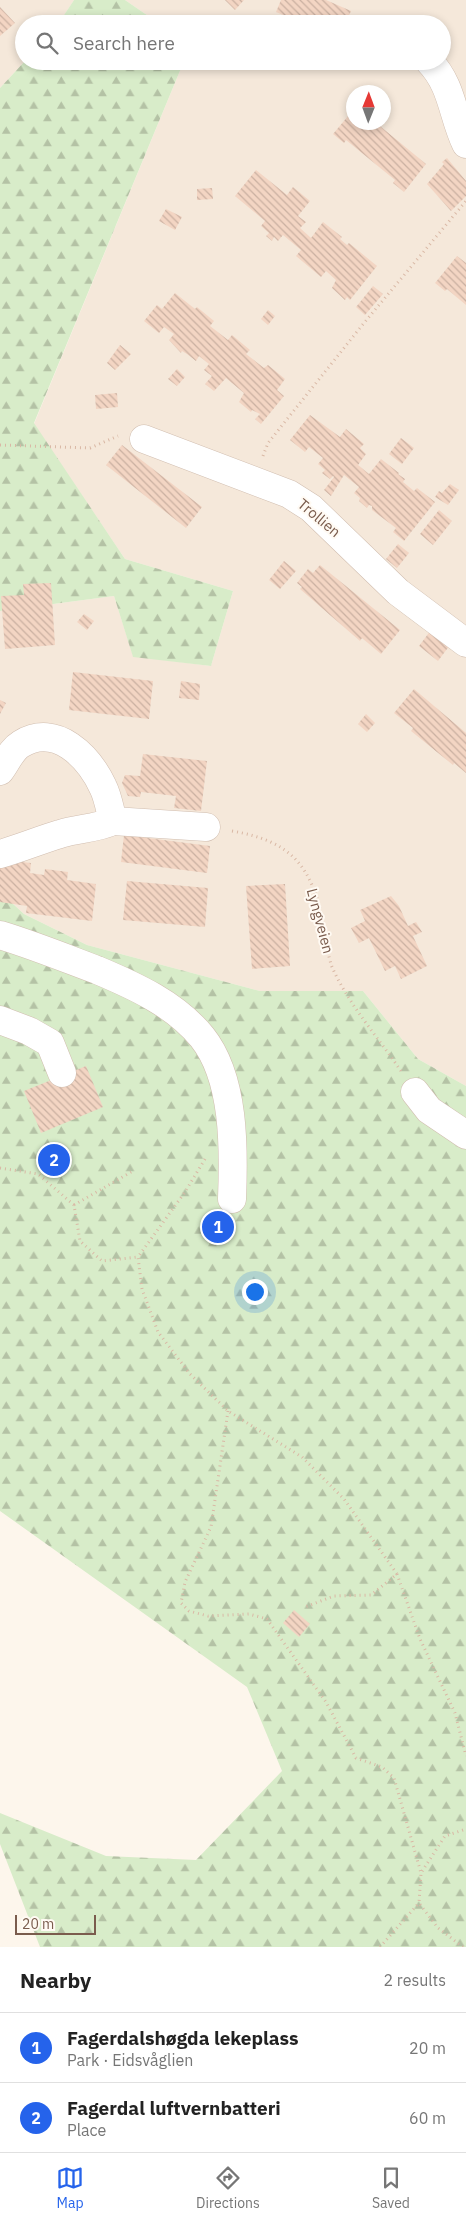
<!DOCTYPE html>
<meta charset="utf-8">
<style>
:root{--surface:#fff;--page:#f6f6f6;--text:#222;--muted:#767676;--line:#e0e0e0;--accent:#2563eb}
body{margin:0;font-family:"IBM Plex Sans",sans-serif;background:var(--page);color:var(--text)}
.compass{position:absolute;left:346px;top:85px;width:45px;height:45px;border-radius:50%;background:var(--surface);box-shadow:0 2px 8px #0003;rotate:1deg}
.scale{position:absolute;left:15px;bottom:12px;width:81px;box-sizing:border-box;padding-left:5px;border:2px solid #7a5c4d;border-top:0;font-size:14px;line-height:18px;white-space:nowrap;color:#7a5c4d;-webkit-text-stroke:4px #fffaf3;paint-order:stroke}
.you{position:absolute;left:254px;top:1291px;width:18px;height:18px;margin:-12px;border:4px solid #fff;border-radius:50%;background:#1a73e8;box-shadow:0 0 0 8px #1a73e833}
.badge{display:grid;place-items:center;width:32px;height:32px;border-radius:50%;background:var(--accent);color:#fff;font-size:16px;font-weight:700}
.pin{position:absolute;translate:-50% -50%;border:2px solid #fff;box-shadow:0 1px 5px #0006}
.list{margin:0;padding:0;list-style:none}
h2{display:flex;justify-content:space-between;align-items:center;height:65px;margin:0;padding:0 20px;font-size:21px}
h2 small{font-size:16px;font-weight:400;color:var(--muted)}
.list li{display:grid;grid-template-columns:32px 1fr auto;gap:15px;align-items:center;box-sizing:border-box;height:70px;padding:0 20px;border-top:1px solid var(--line)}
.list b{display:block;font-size:19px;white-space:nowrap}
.list p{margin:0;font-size:16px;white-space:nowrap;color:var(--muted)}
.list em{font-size:16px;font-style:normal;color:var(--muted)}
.icon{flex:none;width:28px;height:28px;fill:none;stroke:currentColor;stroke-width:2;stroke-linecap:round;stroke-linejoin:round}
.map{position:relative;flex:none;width:466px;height:1947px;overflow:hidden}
.search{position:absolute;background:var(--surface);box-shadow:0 2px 8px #0003;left:15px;right:15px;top:15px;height:55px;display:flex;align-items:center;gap:12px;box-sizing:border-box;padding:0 18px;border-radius:28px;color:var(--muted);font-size:19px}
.sheet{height:205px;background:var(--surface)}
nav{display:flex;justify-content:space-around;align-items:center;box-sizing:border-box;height:70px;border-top:1px solid var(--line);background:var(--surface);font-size:14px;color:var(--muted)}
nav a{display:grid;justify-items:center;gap:2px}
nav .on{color:var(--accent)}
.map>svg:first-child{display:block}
</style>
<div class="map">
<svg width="466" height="1947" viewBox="0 0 466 1947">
<defs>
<pattern id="forest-firs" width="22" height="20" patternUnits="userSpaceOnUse" patternTransform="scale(1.25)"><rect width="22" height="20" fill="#d8ecc9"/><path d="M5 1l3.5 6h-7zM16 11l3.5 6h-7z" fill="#b4c2a5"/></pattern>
<pattern id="building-back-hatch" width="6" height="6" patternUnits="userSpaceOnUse" patternTransform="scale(1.25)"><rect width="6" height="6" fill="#f3d5c3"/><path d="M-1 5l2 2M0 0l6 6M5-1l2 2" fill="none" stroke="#cab0a1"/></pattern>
</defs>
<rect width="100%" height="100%" fill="#fdf6ec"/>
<!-- residential -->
<g fill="#f5e8da" fill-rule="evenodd">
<path d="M0,0H74L58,24H24V61H25L0,88Z"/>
<path d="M125,0H466V1086L418,1059L363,991H260L87,945L24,914L0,892V611L114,596L133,656L211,666L233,591L125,559L34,424L184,61H442V24H160ZM354,92H384V122H354Z"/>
</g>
<!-- forest -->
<g fill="url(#forest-firs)">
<path d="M74,0H125L160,24H58Z"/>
<path d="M25,61H184L34,423L125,559L233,591L211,666L133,657L114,596L0,611V88Z"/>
<path d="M0,892L24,914L87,945L260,991H363L418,1059L466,1086V1947H40L0,1844V1813L106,1856L196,1860L282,1771L247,1687L0,1511Z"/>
</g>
<!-- building -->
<g fill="url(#building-back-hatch)">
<path d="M225,0H244L235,10Z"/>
<path d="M281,0H326L351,11L345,24H304L276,12Z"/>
<path d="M0,7L15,23L0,36Z"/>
<path d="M354,109V122H375L426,164L404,192L393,183L395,180L346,140L344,143L333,134Z"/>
<path d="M447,158L466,181V196L451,211L427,184L444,164L442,162Z"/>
<path d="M256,170L287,195L293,187L310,201L298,216L306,222L300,228L311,238L323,222L342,237L340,239L347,245L349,243L377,266L350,300L347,297L345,300L332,288L336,280L326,271L321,277L296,256L301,250L283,235L278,241L274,237L272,241L266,236L269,233L261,226L265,221L235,196Z"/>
<path d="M212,188L213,199L197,200V189Z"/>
<path d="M166,209L182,217L175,230L159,221Z"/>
<path d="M457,256L466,263V305L447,289L445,291L435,283Z"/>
<path d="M373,286L383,294L365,315L356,307Z"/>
<path d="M175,293L195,309L197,307L214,321L210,326L228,340L232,335L250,350L246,354L264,368L268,365L285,379L277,390L284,396L261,424L255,419L260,414L252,410L251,412L239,402L244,393L226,378L214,391L205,384L212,376L204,370L209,364L199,356L196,361L187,354L182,351L181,353L169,340L174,334L164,327L159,333L144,321L157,305L162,309Z"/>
<path d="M268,310L275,316L268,325L261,319Z"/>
<path d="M120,345L131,354L115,370L107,363Z"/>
<path d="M177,369L185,377L177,386L168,379Z"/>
<path d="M117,393L118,407L96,409L95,395Z"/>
<path d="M310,415L340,437L346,429L364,444L360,448L366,454L358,465L369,474L381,459L399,473L398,474L405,479L403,482L414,491L417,488L435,502L404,541L393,532L396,528L372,510V506L369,505L367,508L359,501L360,498L354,493L359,487L344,475L331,496L324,490L334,477L333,476L330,479L322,473L325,470L318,464L323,458L309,447L305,452L290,440Z"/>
<path d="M401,438L414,448L402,464L389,454Z"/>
<path d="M122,445L202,507L186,528L106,465Z"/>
<path d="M450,484L459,490L448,505L435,497L439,491L442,493Z"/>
<path d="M439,510L452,521L433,545L420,534Z"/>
<path d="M398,544L409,553L397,568L386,559Z"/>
<path d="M284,561L296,571L280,589L269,580Z"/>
<path d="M320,565L400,630L381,654L362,638L360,641L300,589L302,587L297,583L308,569L313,573Z"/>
<path d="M51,583L55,645L5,649L1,596L24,595L23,584Z"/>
<path d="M84,614L94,621L87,630L77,622Z"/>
<path d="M431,630L450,645L438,661L419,646Z"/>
<path d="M73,672L153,681L149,719L69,710Z"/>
<path d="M181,681L200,684L199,700L179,698Z"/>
<path d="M414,689L466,733V773L454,763L453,765L411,731L413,728L394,713Z"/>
<path d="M0,700L6,703L0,714Z"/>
<path d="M366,714L375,723L367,732L358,724Z"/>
<path d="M143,754L207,761L201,811L174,808L176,796L141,792L140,797L128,796L122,783L125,775L140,776Z"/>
<path d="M124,835L210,846L207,873L121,862Z"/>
<path d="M4,860L31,863L30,873L44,875L45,869L68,872L67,880L96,884L92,921L26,913L27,906L0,902V868Z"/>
<path d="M127,881L208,888L205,927L123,920Z"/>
<path d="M285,884L290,966L252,969L246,886Z"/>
<path d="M391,896L399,906L408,926L416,922L422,932L413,936L427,966L401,979L395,966L385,971L369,938L359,943L351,928L365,921L360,910Z"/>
<path d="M86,1066L103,1107L41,1133L24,1091Z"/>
<path d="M294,1610L310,1624L299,1637L283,1623Z"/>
</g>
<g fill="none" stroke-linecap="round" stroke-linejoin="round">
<defs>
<g id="minor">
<path d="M429,61C453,86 452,115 466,144"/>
<path d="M144,439L289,494L311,508L398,592L466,643"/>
<path d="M0,771C7,762 11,750 21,744C56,722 89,757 103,787C108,797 110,810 113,821"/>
<path d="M0,854C21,848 40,840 60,834C78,828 96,829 113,821L206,827"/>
<path d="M0,935C33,945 65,958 97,970C135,986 175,1004 202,1037C235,1078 234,1149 232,1199"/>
<path d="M0,1020L29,1031L50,1043L62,1073"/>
<path d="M415,1092L429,1110L466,1135"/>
</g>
</defs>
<!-- minor casing -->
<use href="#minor" stroke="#d1beb0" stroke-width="29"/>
<!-- path -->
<g stroke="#d9b8a5" stroke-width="3" stroke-dasharray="1 4" stroke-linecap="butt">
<path d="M0,445L90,448L118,436"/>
<path d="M263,456L268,443L364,323L466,201"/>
<path d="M232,831C290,841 311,864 323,922C326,936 327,953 332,967C349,1005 377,1036 401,1071"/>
<path d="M205,1159L185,1192L138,1257L142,1289L158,1332L190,1374L228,1411L302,1457L344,1499L397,1574L371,1595L334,1596L305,1607"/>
<path d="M0,1168L38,1174L74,1205L80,1241L102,1261L138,1257"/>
<path d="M74,1205L133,1171"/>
<path d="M228,1411L211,1527L185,1582L181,1603L189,1611L208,1616L249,1614L267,1619L326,1702L356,1758L382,1767L394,1778L421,1873"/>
<path d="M397,1574L420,1639L455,1713L466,1756"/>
<path d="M380,1947L419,1903"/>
<path d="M463,1947L438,1928L419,1903L421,1873L445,1836L466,1829"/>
</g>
<!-- minor -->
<use href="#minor" stroke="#fff" stroke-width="28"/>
</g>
<g text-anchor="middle" stroke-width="4" stroke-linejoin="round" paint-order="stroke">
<!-- street labels -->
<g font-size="15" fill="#7a5c4d" stroke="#fffaf3">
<text transform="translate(319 518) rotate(40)" y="5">Trollien</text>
<text transform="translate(320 921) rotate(75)" y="5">Lyngveien</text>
</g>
</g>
</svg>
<svg class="compass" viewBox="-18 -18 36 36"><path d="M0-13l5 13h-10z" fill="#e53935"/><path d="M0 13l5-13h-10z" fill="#767676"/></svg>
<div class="scale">20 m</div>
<div class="you"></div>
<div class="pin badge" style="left:218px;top:1227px">1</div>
<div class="pin badge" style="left:54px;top:1160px">2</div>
<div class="search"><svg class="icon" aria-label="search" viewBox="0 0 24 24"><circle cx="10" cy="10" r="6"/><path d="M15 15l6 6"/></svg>Search here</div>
</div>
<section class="sheet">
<h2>Nearby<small>2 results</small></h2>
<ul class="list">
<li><span class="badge">1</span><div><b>Fagerdalshøgda lekeplass</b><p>Park · Eidsvåglien</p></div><em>20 m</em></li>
<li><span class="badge">2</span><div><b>Fagerdal luftvernbatteri</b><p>Place</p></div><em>60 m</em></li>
</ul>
</section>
<nav>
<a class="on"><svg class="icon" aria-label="map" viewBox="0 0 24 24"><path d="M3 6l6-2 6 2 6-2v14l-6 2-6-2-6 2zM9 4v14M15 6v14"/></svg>Map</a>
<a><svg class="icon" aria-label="directions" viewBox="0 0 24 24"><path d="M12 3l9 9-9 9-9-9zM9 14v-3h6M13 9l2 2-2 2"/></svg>Directions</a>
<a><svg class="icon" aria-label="saved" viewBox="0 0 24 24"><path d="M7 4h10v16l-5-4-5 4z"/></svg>Saved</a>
</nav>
